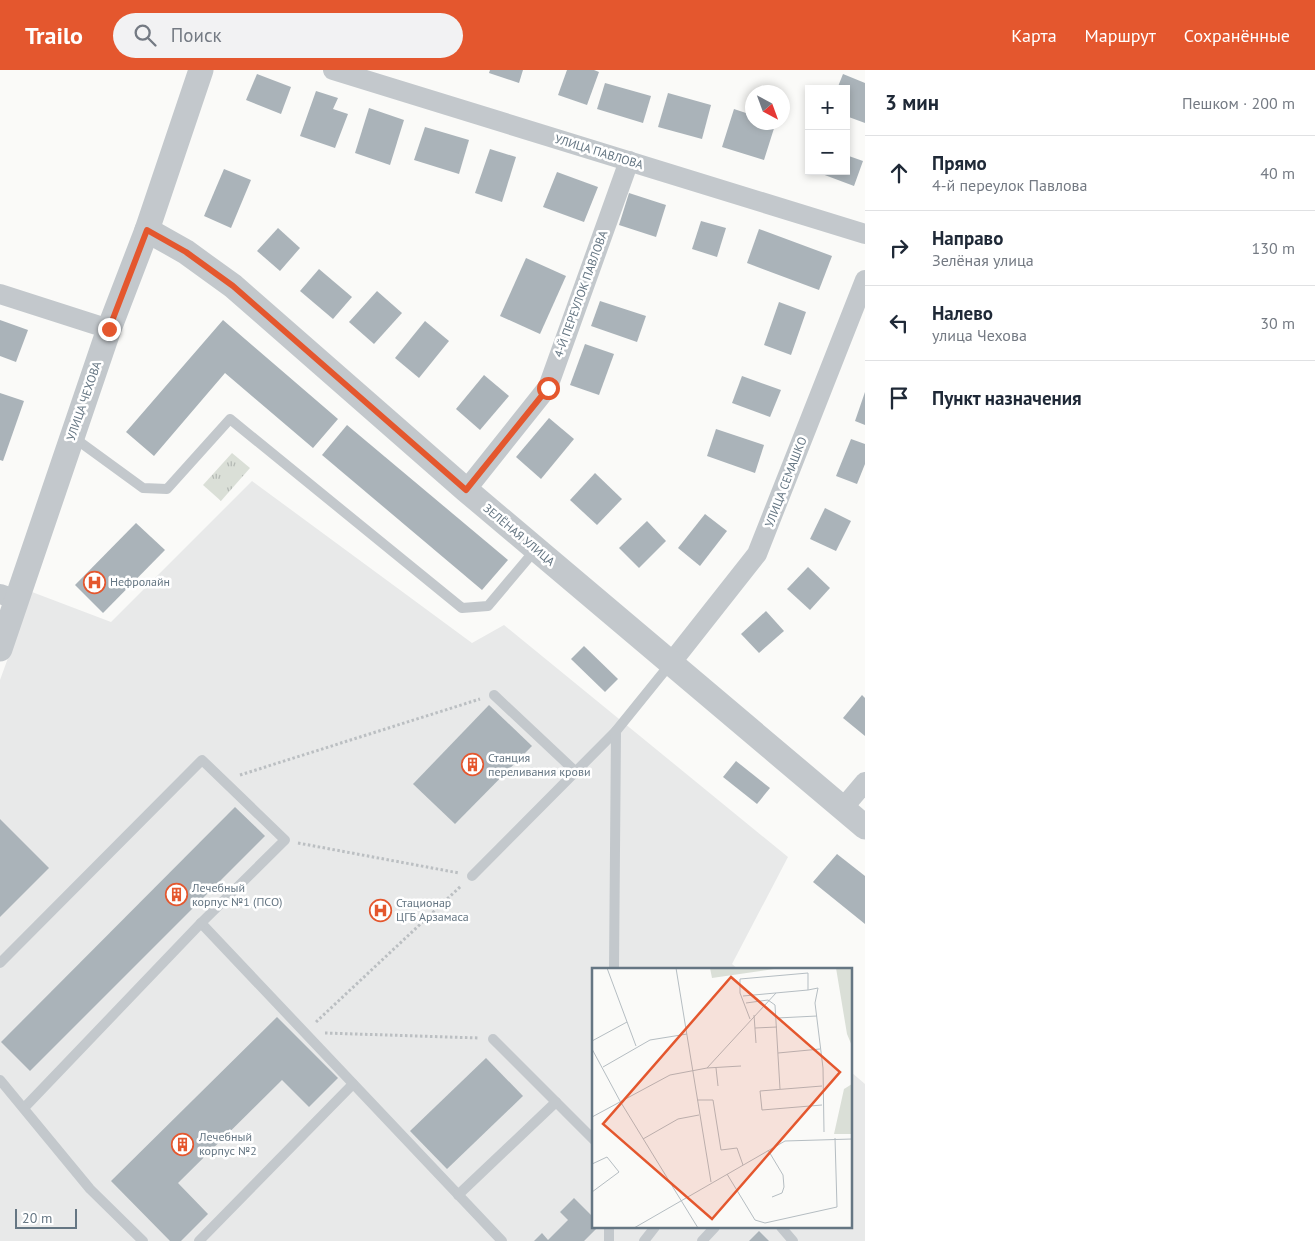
<!DOCTYPE html>
<html lang="ru">
<meta charset="utf-8">
<style>
:root{--surface:#fff;--page:#f2f2f3;--text:#1f2937;--muted:#747a83;--line:#e0e1e3;--accent:#e4572e}
body{margin:0;font-family:"PT Sans",sans-serif;background:var(--page);color:var(--text)}
.controls{position:absolute;right:15px;top:15px;display:grid;overflow:hidden;border-radius:0px;box-shadow:0 2px 8px #0003}
.controls button{width:45px;height:45px;display:grid;place-items:center;padding:0;border:0;border-bottom:1px solid var(--line);background:var(--surface);color:var(--text);font:25px sans-serif}
.compass{position:absolute;left:745px;top:15px;width:45px;height:45px;border-radius:50%;background:var(--surface);box-shadow:0 2px 8px #0003;rotate:139deg}
.scale{position:absolute;left:15px;bottom:12px;width:62px;box-sizing:border-box;padding-left:5px;border:2px solid #657683;border-top:0;font-size:14px;line-height:18px;white-space:nowrap;color:#657683;-webkit-text-stroke:4px #fff;paint-order:stroke}
.stop{position:absolute;width:15px;height:15px;margin:-11px;border:4px solid #e4572e;border-radius:50%;background:#fff}
.stop.end{background:#e4572e;border-color:#fff;box-shadow:0 1px 5px #0008}
.list{margin:0;padding:0;list-style:none}
h2{display:flex;justify-content:space-between;align-items:center;height:65px;margin:0;padding:0 20px;font-size:21px}
h2 small{font-size:16px;font-weight:400;color:var(--muted)}
.list li{display:grid;grid-template-columns:32px 1fr auto;gap:15px;align-items:center;box-sizing:border-box;height:75px;padding:0 20px;border-top:1px solid var(--line)}
.list b{display:block;font-size:19px;white-space:nowrap}
.list p{margin:0;font-size:16px;white-space:nowrap;color:var(--muted)}
.list em{font-size:16px;font-style:normal;color:var(--muted)}
.icon{flex:none;width:28px;height:28px;fill:none;stroke:currentColor;stroke-width:2;stroke-linecap:round;stroke-linejoin:round}
.map{position:relative;flex:none;width:865px;height:1171px;overflow:hidden}
header{display:flex;align-items:center;gap:30px;box-sizing:border-box;height:70px;padding:0 25px;background:var(--accent);color:#fff}
header strong{font-size:24px}
nav{display:flex;gap:28px;margin-inline-start:auto;font-size:18px}
.search{width:350px;height:45px;background:var(--page);display:flex;align-items:center;gap:12px;box-sizing:border-box;padding:0 18px;border-radius:28px;color:var(--muted);font-size:19px}
main{display:flex}
aside{flex:1;background:var(--surface)}
.map>svg:first-child{display:block}
</style>
<header>
<strong>Trailo</strong>
<div class="search"><svg class="icon" aria-label="search" viewBox="0 0 24 24"><circle cx="10" cy="10" r="6"/><path d="M15 15l6 6"/></svg>Поиск</div>
<nav><a>Карта</a><a>Маршрут</a><a>Сохранённые</a></nav>
</header>
<main>
<div class="map">
<svg width="865" height="1171" viewBox="0 0 865 1171">
<defs>
<pattern id="grass-tufts" width="24" height="20" patternUnits="userSpaceOnUse" patternTransform="scale(1.25)"><rect width="24" height="20" fill="#dadfd7"/><path d="M3 7l-1-3M5 7V3M7 7l1-3M15 17l-1-3M17 17v-4M19 17l1-3" fill="none" stroke="#b4b9b4"/></pattern>
</defs>
<rect width="100%" height="100%" fill="#fafaf8"/>
<!-- built -->
<path fill="#e8e9e9" d="M252,411L472,573L504,555L788,787L732,894L739,900H594V1157H851V1002L865,1014V1171H0V610L32,522L111,552Z"/>
<!-- grass -->
<path fill="url(#grass-tufts)" d="M232,383L250,398L221,431L203,415Z"/>
<!-- building -->
<g fill="#aab3b9">
<path d="M490,0H523L519,13L489,3Z"/>
<path d="M567,0H594L599,2L587,35L558,25Z"/>
<path d="M257,4L291,17L281,44L246,30Z"/>
<path d="M843,4L865,13V53L846,46V19H837Z"/>
<path d="M605,13L651,26L643,53L597,39Z"/>
<path d="M316,21L338,28L333,39L348,44L335,78L300,66Z"/>
<path d="M668,23L711,35L702,69L658,57Z"/>
<path d="M369,38L404,50L390,95L355,83Z"/>
<path d="M734,39L752,45V52H776L764,90L722,77Z"/>
<path d="M425,57L469,70L459,104L414,90Z"/>
<path d="M490,79L516,87L502,132L475,123Z"/>
<path d="M846,85L863,91L854,116L814,101H846Z"/>
<path d="M224,99L251,110L231,158L204,146Z"/>
<path d="M557,102L598,117L584,152L543,137Z"/>
<path d="M629,123L666,135L656,167L619,155Z"/>
<path d="M701,151L726,158L717,187L692,179Z"/>
<path d="M278,158L300,178L280,201L257,181Z"/>
<path d="M759,159L832,186L819,220L747,193Z"/>
<path d="M526,188L566,206L540,264L500,246Z"/>
<path d="M319,199L352,227L333,249L300,221Z"/>
<path d="M377,221L402,243L374,274L349,252Z"/>
<path d="M600,231L646,246L637,272L591,256Z"/>
<path d="M779,232L806,242L791,285L764,275Z"/>
<path d="M0,250L28,260L16,292L0,286Z"/>
<path d="M223,250L338,349L313,378L225,303L154,386L126,362Z"/>
<path d="M425,251L449,271L419,308L395,288Z"/>
<path d="M585,274L614,284L599,325L570,315Z"/>
<path d="M484,305L509,326L480,360L456,339Z"/>
<path d="M742,306L781,320L770,347L732,333Z"/>
<path d="M865,322V355L855,351Z"/>
<path d="M0,323L24,331L3,391L0,390Z"/>
<path d="M549,348L574,369L541,409L516,387Z"/>
<path d="M347,355L508,490L482,520L322,385Z"/>
<path d="M716,359L764,375L755,403L707,386Z"/>
<path d="M851,369L865,374V394L857,414L836,406Z"/>
<path d="M595,403L622,429L597,455L570,430Z"/>
<path d="M825,438L851,451L836,481L810,469Z"/>
<path d="M705,444L727,461L700,496L678,478Z"/>
<path d="M647,451L666,471L639,498L619,478Z"/>
<path d="M136,453L165,480L103,543L75,515Z"/>
<path d="M808,497L830,518L810,540L787,519Z"/>
<path d="M766,541L784,561L759,583L741,564Z"/>
<path d="M584,576L618,609L605,622L571,589Z"/>
<path d="M862,625L865,628V666L843,648Z"/>
<path d="M489,635L532,676L455,754L413,714Z"/>
<path d="M736,691L770,718L757,734L723,707Z"/>
<path d="M235,737L265,766L30,1001L1,972Z"/>
<path d="M0,749L49,798L0,847Z"/>
<path d="M837,784L865,806V854L813,812Z"/>
<path d="M277,947L338,1008L309,1037L282,1010L178,1113L208,1144L181,1171H170L111,1111Z"/>
<path d="M486,988L523,1026L447,1099L410,1061Z"/>
<path d="M574,1128L594,1148V1157H598L584,1171H534L542,1163L548,1170L568,1150L560,1142Z"/>
<path d="M759,1161L769,1171H749Z"/>
</g>
<g fill="none" stroke-linecap="round" stroke-linejoin="round">
<!-- path -->
<g stroke="#bbbfc2" stroke-width="3" stroke-dasharray="2.5 2.5" stroke-linecap="butt">
<path d="M240,705L480,629"/>
<path d="M298,773L459,803"/>
<path d="M316,952L461,816"/>
<path d="M325,963L479,968"/>
</g>
<!-- service -->
<g stroke="#c3c8cc" stroke-width="10">
<path d="M73,367L143,418L167,419L230,349L462,538L488,536L536,479"/>
<path d="M494,625L576,702"/>
<path d="M472,806L616,661"/>
<path d="M201,853L502,1171"/>
<path d="M0,893L202,690L285,770L201,853L24,1038"/>
<path d="M614,900L616,661L671,593"/>
<path d="M493,969L594,1070"/>
<path d="M0,1010L90,1119L143,1171"/>
<path d="M458,1125L556,1032"/>
<path d="M781,1157L793,1171"/>
<path d="M199,1171L353,1014"/>
<path d="M609,1171V1157"/>
<path d="M644,1171L655,1157"/>
<path d="M702,1171L715,1157"/>
</g>
<!-- minor -->
<g stroke="#c3c8cc" stroke-width="20">
<path d="M333,0L865,164"/>
<path d="M0,224L109,259"/>
<path d="M466,420L548,317L629,91"/>
<path d="M0,524L17,530"/>
<path d="M671,593L757,484L865,210"/>
<path d="M843,738L865,712"/>
</g>
<!-- tertiary -->
<g stroke="#c3c8cc" stroke-width="25">
<path d="M147,160L186,182L233,216L466,420L865,757"/>
<path d="M0,579L109,259L147,160L201,0"/>
</g>
</g>
<g fill="none" stroke-linecap="round" stroke-linejoin="round">
<!-- route -->
<path stroke="#e4572e" stroke-width="6" d="M109,259L147,160L186,182L233,216L466,420L548,318"/>
</g>
<!-- icons -->
<defs>
<symbol id="hospital-ring" viewBox="-11 -11 22 22"><circle r="9.5" fill="#fff" stroke="#e4572e" stroke-width="1.5"/><path d="M-5-5h3v3.5h4V-5h3V5h-3V1.5h-4V5h-3Z" fill="#e4572e"/></symbol>
<symbol id="building-ring" viewBox="-11 -11 22 22"><circle r="9.5" fill="#fff" stroke="#e4572e" stroke-width="1.5"/><path d="M-4-6H4V6H1V3H-1V6H-4ZM-2.5-4.3h1.7v1.8h-1.7ZM.8-4.3h1.7v1.8H.8ZM-2.5-1h1.7V.8h-1.7ZM.8-1h1.7V.8H.8Z" fill="#e4572e"/></symbol>
</defs>
<g fill-rule="evenodd">
<use href="#hospital-ring" x="82" y="500" width="25" height="25"/>
<use href="#building-ring" x="460" y="682" width="25" height="25"/>
<use href="#building-ring" x="164" y="812" width="25" height="25"/>
<use href="#hospital-ring" x="368" y="828" width="25" height="25"/>
<use href="#building-ring" x="170" y="1062" width="25" height="25"/>
</g>
<g text-anchor="middle" stroke-width="5" stroke-linejoin="round" paint-order="stroke">
<!-- street labels -->
<g font-size="12" fill="#657683" stroke="#fff">
<text transform="translate(599 82) rotate(17)" y="4">УЛИЦА ПАВЛОВА</text>
<text transform="translate(581 224) rotate(-70)" y="4">4-Й ПЕРЕУЛОК ПАВЛОВА</text>
<text transform="translate(84 331) rotate(-71)" y="4">УЛИЦА ЧЕХОВА</text>
<text transform="translate(786 412) rotate(-69)" y="4">УЛИЦА СЕМАШКО</text>
<text transform="translate(519 465) rotate(40)" y="4">ЗЕЛЁНАЯ УЛИЦА</text>
</g>
<!-- poi labels -->
<g font-size="12" fill="#657683" stroke="#fff" text-anchor="start">
<text x="110" y="516">Нефролайн</text>
<text x="488" y="692">Станция<tspan x="488" dy="14">переливания крови</tspan></text>
<text x="192" y="822">Лечебный<tspan x="192" dy="14">корпус №1 (ПСО)</tspan></text>
<text x="396" y="837">Стационар<tspan x="396" dy="14">ЦГБ Арзамаса</tspan></text>
<text x="199" y="1071">Лечебный<tspan x="199" dy="14">корпус №2</tspan></text>
</g>
</g>
<!-- overview -->
<g transform="translate(592 898)">
<rect width="260" height="260" fill="#fafaf8"/>
<path d="M118,0H189L120,10ZM244,0H260V78L255,66ZM260,116V166H242L252,121Z" fill="#dadfd7"/>
<path fill="none" stroke="#b5bdc2" stroke-width="1" d="M15,0L44,78M84,0L119,214M216,22L226,20L223,35L231,100L232,164M151,28L216,22V5L148,11V25L158,51M154,35L176,32L183,37L188,121M162,47L164,75M185,50L225,48M163,60L185,59M0,73L35,54M0,81L28,133L106,260M186,85L228,81M11,99L58,72L95,66M115,100L149,98M124,100L126,118M105,132H121L129,182L145,180L151,197M230,137L170,142L168,123L230,118M0,149L78,107L115,100L184,25M51,171L86,151L107,147M176,182L191,207L192,219L190,225L180,229M0,196L15,189L27,204L0,224M135,206L163,252L173,255L245,239L243,170M42,260L193,173L260,171"/>
<path fill="#e4572e" fill-opacity="0.15" stroke="#e4572e" stroke-width="2.5" d="M139,9L248,104L120,251L11,156Z"/>
<rect width="260" height="260" fill="none" stroke="#657683" stroke-width="2.5"/>
</g>
</svg>
<div class="controls">
<button>+</button>
<button>−</button>
</div>
<svg class="compass" viewBox="-18 -18 36 36"><path d="M0-13l5 13h-10z" fill="#e53935"/><path d="M0 13l5-13h-10z" fill="#747a83"/></svg>
<div class="scale">20 m</div>
<div class="stop" style="left:548px;top:318px"></div>
<div class="stop end" style="left:109px;top:259px"></div>
</div>
<aside>
<h2>3 мин<small>Пешком · 200 m</small></h2>
<ul class="list">
<li><svg class="icon" aria-label="ahead" viewBox="0 0 24 24"><path d="M12 20V5M6 11l6-6 6 6"/></svg><div><b>Прямо</b><p>4-й переулок Павлова</p></div><em>40 m</em></li>
<li><svg class="icon" aria-label="right" viewBox="0 0 24 24"><path d="M7 20v-9h11M14 6l5 5-5 5"/></svg><div><b>Направо</b><p>Зелёная улица</p></div><em>130 m</em></li>
<li><svg class="icon" aria-label="left" viewBox="0 0 24 24"><path d="M17 20v-9H6M10 6l-5 5 5 5"/></svg><div><b>Налево</b><p>улица Чехова</p></div><em>30 m</em></li>
<li><svg class="icon" aria-label="arrive" viewBox="0 0 24 24"><path d="M6 21V4h12l-3 4 3 4H6"/></svg><div><b>Пункт назначения</b></div></li>
</ul>
</aside>
</main>
